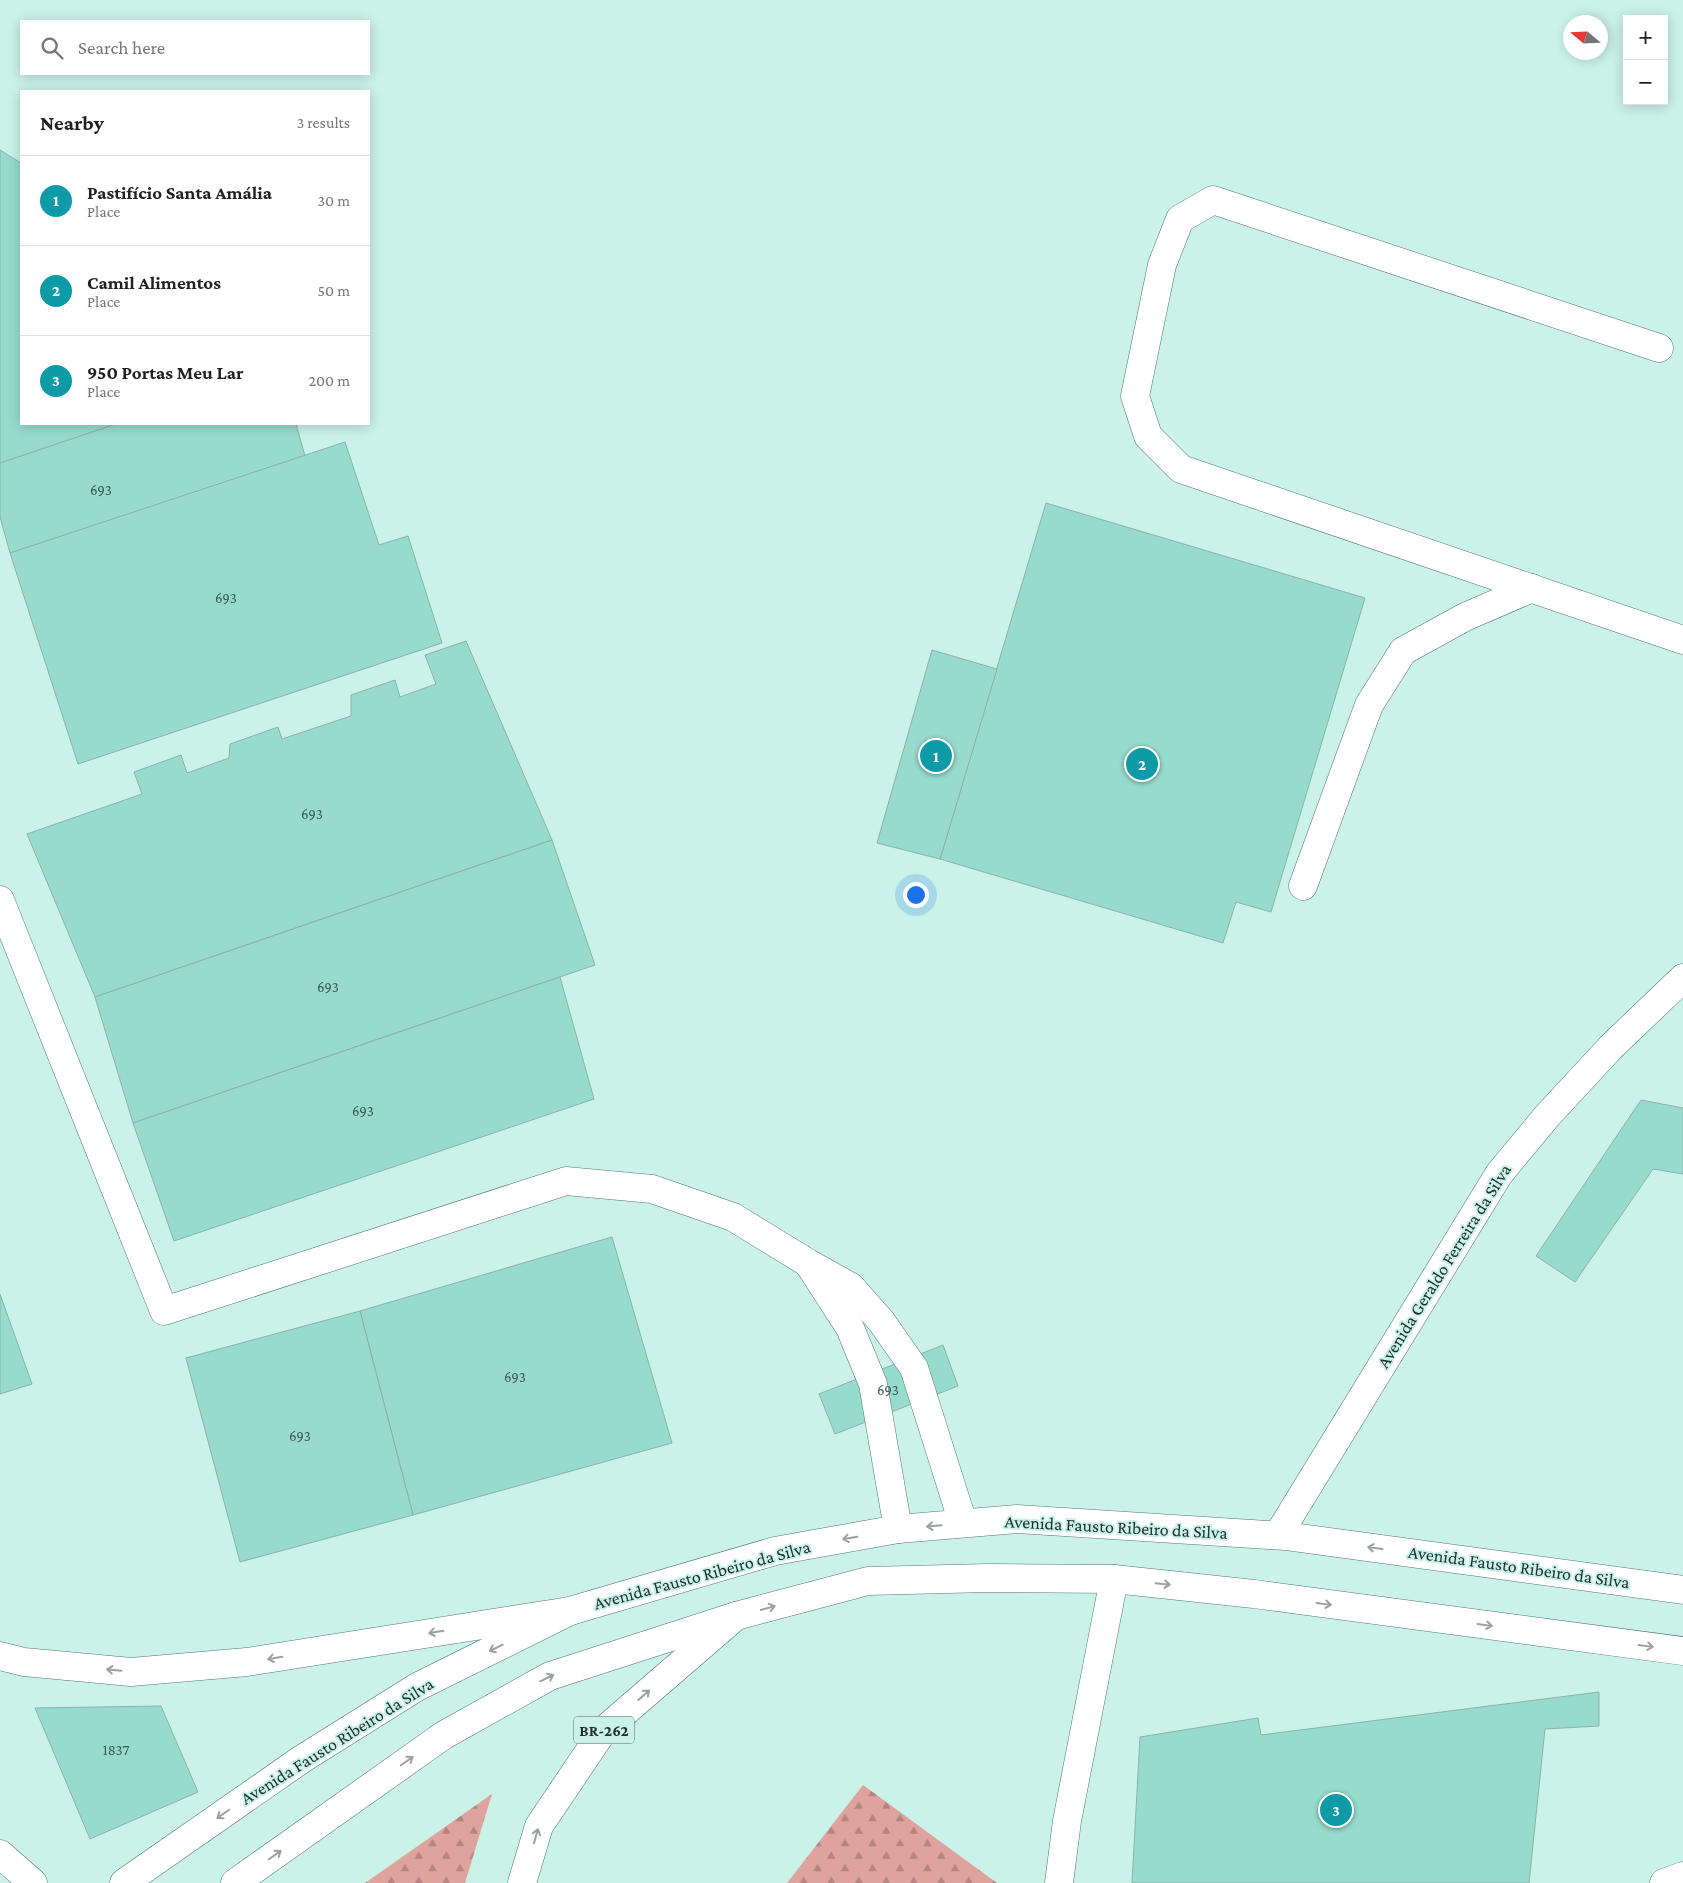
<!DOCTYPE html>
<meta charset="utf-8">
<style>
:root{--surface:#fff;--page:#f6f6f6;--text:#202124;--muted:#757577;--line:#e0e0e0;--accent:#0f766e}
body{margin:0;font-family:"Crimson Pro",serif;background:var(--page);color:var(--text)}
.controls{position:absolute;right:15px;top:15px;display:grid;overflow:hidden;border-radius:0px;box-shadow:0 2px 12px #0003}
.controls button{width:45px;height:45px;display:grid;place-items:center;padding:0;border:0;border-bottom:1px solid var(--line);background:var(--surface);color:var(--text);font:25px sans-serif}
.compass{position:absolute;left:1563px;top:15px;width:45px;height:45px;border-radius:50%;background:var(--surface);box-shadow:0 2px 12px #0003;rotate:289deg}
.you{position:absolute;left:915px;top:894px;width:18px;height:18px;margin:-12px;border:4px solid #fff;border-radius:50%;background:#1a73e8;box-shadow:0 0 0 8px #1a73e833}
.badge{display:grid;place-items:center;width:32px;height:32px;border-radius:50%;background:var(--accent);color:#fff;font-size:16px;font-weight:700}
.pin{position:absolute;translate:-50% -50%;border:2px solid #fff;box-shadow:0 1px 5px #0006}
.list{margin:0;padding:0;list-style:none}
h2{display:flex;justify-content:space-between;align-items:center;height:65px;margin:0;padding:0 20px;font-size:21px}
h2 small{font-size:16px;font-weight:400;color:var(--muted)}
.list li{display:grid;grid-template-columns:32px 1fr auto;gap:15px;align-items:center;box-sizing:border-box;height:90px;padding:0 20px;border-top:1px solid var(--line)}
.list b{display:block;font-size:19px;white-space:nowrap}
.list p{margin:0;font-size:16px;white-space:nowrap;color:var(--muted)}
.list em{font-size:16px;font-style:normal;color:var(--muted)}
.icon{flex:none;width:28px;height:28px;fill:none;stroke:currentColor;stroke-width:2;stroke-linecap:round;stroke-linejoin:round}
.map{position:relative;flex:none;width:1683px;height:1883px;overflow:hidden}
.search{position:absolute;background:var(--surface);box-shadow:0 2px 12px #0003;left:20px;top:20px;width:350px;height:55px;display:flex;align-items:center;gap:12px;box-sizing:border-box;padding:0 18px;border-radius:0px;color:var(--muted);font-size:19px}
.panel{position:absolute;background:var(--surface);box-shadow:0 2px 12px #0003;left:20px;top:90px;width:350px;height:335px;border-radius:0px}
.map>svg:first-child{display:block}
</style>
<div class="map">
<svg width="1683" height="1883" viewBox="0 0 1683 1883">
<defs>
<pattern id="forest-firs" width="22" height="20" patternUnits="userSpaceOnUse" patternTransform="scale(1.25)"><rect width="22" height="20" fill="#dfa39d"/><path d="M5 1l3.5 6h-7zM16 11l3.5 6h-7z" fill="#b48580"/></pattern>
</defs>
<rect width="100%" height="100%" fill="#caf2e9"/>
<!-- forest -->
<g fill="url(#forest-firs)">
<path d="M863,1785L997,1883H787Z"/>
<path d="M492,1794L465,1883H365Z"/>
</g>
<!-- building -->
<g fill="#97dbcd" stroke="#8cb2aa">
<path d="M0,150L21,163V424H116L0,463Z"/>
<path d="M116,424H296L305,456L10,553L0,517V463Z"/>
<path d="M345,442L379,545L408,536L442,643L78,764L10,553Z"/>
<path d="M1046,503L1365,598L1271,912L1236,902L1223,943L940,859Z"/>
<path d="M466,641L552,840L95,997L27,834L142,794L134,772L181,755L187,773L229,758L230,744L278,727L282,739L351,716V695L395,680L400,697L436,684L425,655Z"/>
<path d="M932,650L997,669L940,859L877,843Z"/>
<path d="M552,840L595,965L133,1123L95,997Z"/>
<path d="M560,977L594,1099L174,1241L133,1123Z"/>
<path d="M1641,1100L1683,1108V1174L1653,1169L1575,1282L1536,1256Z"/>
<path d="M612,1237L672,1443L413,1515L360,1311Z"/>
<path d="M0,1294L32,1384L0,1394Z"/>
<path d="M360,1311L413,1515L240,1562L186,1358Z"/>
<path d="M943,1345L958,1386L835,1434L819,1394Z"/>
<path d="M1599,1692V1726L1545,1729L1529,1883H1132L1140,1737L1258,1718L1261,1735Z"/>
<path d="M161,1706L198,1792L90,1839L35,1708Z"/>
</g>
<g fill="none" stroke-linecap="round" stroke-linejoin="round">
<defs>
<g id="minor">
<path d="M1659,348L1213,200L1180,219L1162,265L1135,396L1148,436L1181,469L1683,640"/>
<path d="M1303,886L1369,705L1403,651L1465,617L1532,588"/>
<path d="M0,900L164,1311L566,1181L652,1189L733,1217L808,1263L851,1287L881,1321L914,1368L963,1523"/>
<path d="M810,1266L850,1328L873,1384L898,1529"/>
<path d="M1278,1535L1499,1174L1547,1116L1611,1047L1683,978"/>
<path d="M0,1854L33,1883"/>
<path d="M1059,1883L1067,1821L1114,1579"/>
<path d="M1664,1883L1683,1876"/>
</g>
<g id="major">
<path d="M124,1883L302,1759L417,1687L570,1611L775,1551L898,1529L1017,1519L1285,1536L1683,1590"/>
<path d="M235,1883L444,1735L550,1676L736,1616L868,1581L988,1578L1114,1579L1254,1594L1683,1651"/>
</g>
<g id="highway">
<path d="M0,1656L24,1662L131,1672L247,1662L570,1611"/>
<path d="M522,1883L539,1826L603,1731L736,1616"/>
</g>
</defs>
<!-- minor casing -->
<use href="#minor" stroke="#52766f" stroke-width="29"/>
<!-- major casing -->
<use href="#major" stroke="#52766f" stroke-width="29"/>
<!-- highway casing -->
<use href="#highway" stroke="#52766f" stroke-width="29"/>
<!-- minor -->
<use href="#minor" stroke="#fff" stroke-width="28"/>
<!-- major -->
<use href="#major" stroke="#fff" stroke-width="28"/>
<!-- highway -->
<use href="#highway" stroke="#fff" stroke-width="28"/>
</g>
<!-- one-way arrows -->
<defs><path id="oneway-shaft" d="M-6 0H5M1.5-3L5.5 0L1.5 3" fill="none" stroke-width="1.6" stroke-linecap="round" stroke-linejoin="round" transform="scale(1.25)"/></defs>
<g stroke="#9aa1a0">
<use href="#oneway-shaft" transform="translate(934 1526) rotate(175)"/>
<use href="#oneway-shaft" transform="translate(850 1538) rotate(170)"/>
<use href="#oneway-shaft" transform="translate(1375 1548) rotate(-172)"/>
<use href="#oneway-shaft" transform="translate(1163 1584) rotate(6)"/>
<use href="#oneway-shaft" transform="translate(1324 1604) rotate(8)"/>
<use href="#oneway-shaft" transform="translate(768 1608) rotate(-15)"/>
<use href="#oneway-shaft" transform="translate(1485 1625) rotate(8)"/>
<use href="#oneway-shaft" transform="translate(436 1632) rotate(171)"/>
<use href="#oneway-shaft" transform="translate(1646 1646) rotate(8)"/>
<use href="#oneway-shaft" transform="translate(496 1648) rotate(154)"/>
<use href="#oneway-shaft" transform="translate(275 1658) rotate(171)"/>
<use href="#oneway-shaft" transform="translate(114 1670) rotate(-175)"/>
<use href="#oneway-shaft" transform="translate(547 1678) rotate(-26)"/>
<use href="#oneway-shaft" transform="translate(644 1695) rotate(-41)"/>
<use href="#oneway-shaft" transform="translate(407 1761) rotate(-35)"/>
<use href="#oneway-shaft" transform="translate(223 1814) rotate(145)"/>
<use href="#oneway-shaft" transform="translate(536 1836) rotate(-74)"/>
<use href="#oneway-shaft" transform="translate(275 1855) rotate(-35)"/>
</g>
<g text-anchor="middle" stroke-width="4" stroke-linejoin="round" paint-order="stroke">
<!-- number labels -->
<g font-size="15" fill="#3d5a54">
<text x="101" y="495">693</text>
<text x="226" y="603">693</text>
<text x="312" y="819">693</text>
<text x="328" y="992">693</text>
<text x="363" y="1116">693</text>
<text x="515" y="1382">693</text>
<text x="888" y="1395">693</text>
<text x="300" y="1441">693</text>
<text x="116" y="1755">1837</text>
</g>
<!-- shield labels -->
<rect fill="#caf2e9" stroke="#526a65" stroke-width="1" x="574" y="1716.5" width="60" height="27" rx="4"/>
<g font-size="16" font-weight="bold" fill="#1f2f2c">
<text x="604" y="1736">BR-262</text>
</g>
<!-- street labels -->
<g font-size="18" fill="#1f2f2c" stroke="#caf2e9">
<text transform="translate(1444 1266) rotate(-58)" y="6">Avenida Geraldo Ferreira da Silva</text>
<text transform="translate(1116 1527) rotate(3)" y="6">Avenida Fausto Ribeiro da Silva</text>
<text transform="translate(1519 1567) rotate(8)" y="6">Avenida Fausto Ribeiro da Silva</text>
<text transform="translate(702 1575) rotate(-15)" y="6">Avenida Fausto Ribeiro da Silva</text>
<text transform="translate(337 1741) rotate(-32)" y="6">Avenida Fausto Ribeiro da Silva</text>
</g>
</g>
</svg>
<div class="controls">
<button>+</button>
<button>−</button>
</div>
<svg class="compass" viewBox="-18 -18 36 36"><path d="M0-13l5 13h-10z" fill="#e53935"/><path d="M0 13l5-13h-10z" fill="#757577"/></svg>
<div class="you"></div>
<div class="pin badge" style="left:936px;top:756px;background:#0f9aa8">1</div>
<div class="pin badge" style="left:1142px;top:764px;background:#0f9aa8">2</div>
<div class="pin badge" style="left:1336px;top:1810px;background:#0f9aa8">3</div>
<div class="search"><svg class="icon" aria-label="search" viewBox="0 0 24 24"><circle cx="10" cy="10" r="6"/><path d="M15 15l6 6"/></svg>Search here</div>
<section class="panel">
<h2>Nearby<small>3 results</small></h2>
<ul class="list">
<li><span class="badge" style="background:#0f9aa8">1</span><div><b>Pastifício Santa Amália</b><p>Place</p></div><em>30 m</em></li>
<li><span class="badge" style="background:#0f9aa8">2</span><div><b>Camil Alimentos</b><p>Place</p></div><em>50 m</em></li>
<li><span class="badge" style="background:#0f9aa8">3</span><div><b>950 Portas Meu Lar</b><p>Place</p></div><em>200 m</em></li>
</ul>
</section>
</div>
